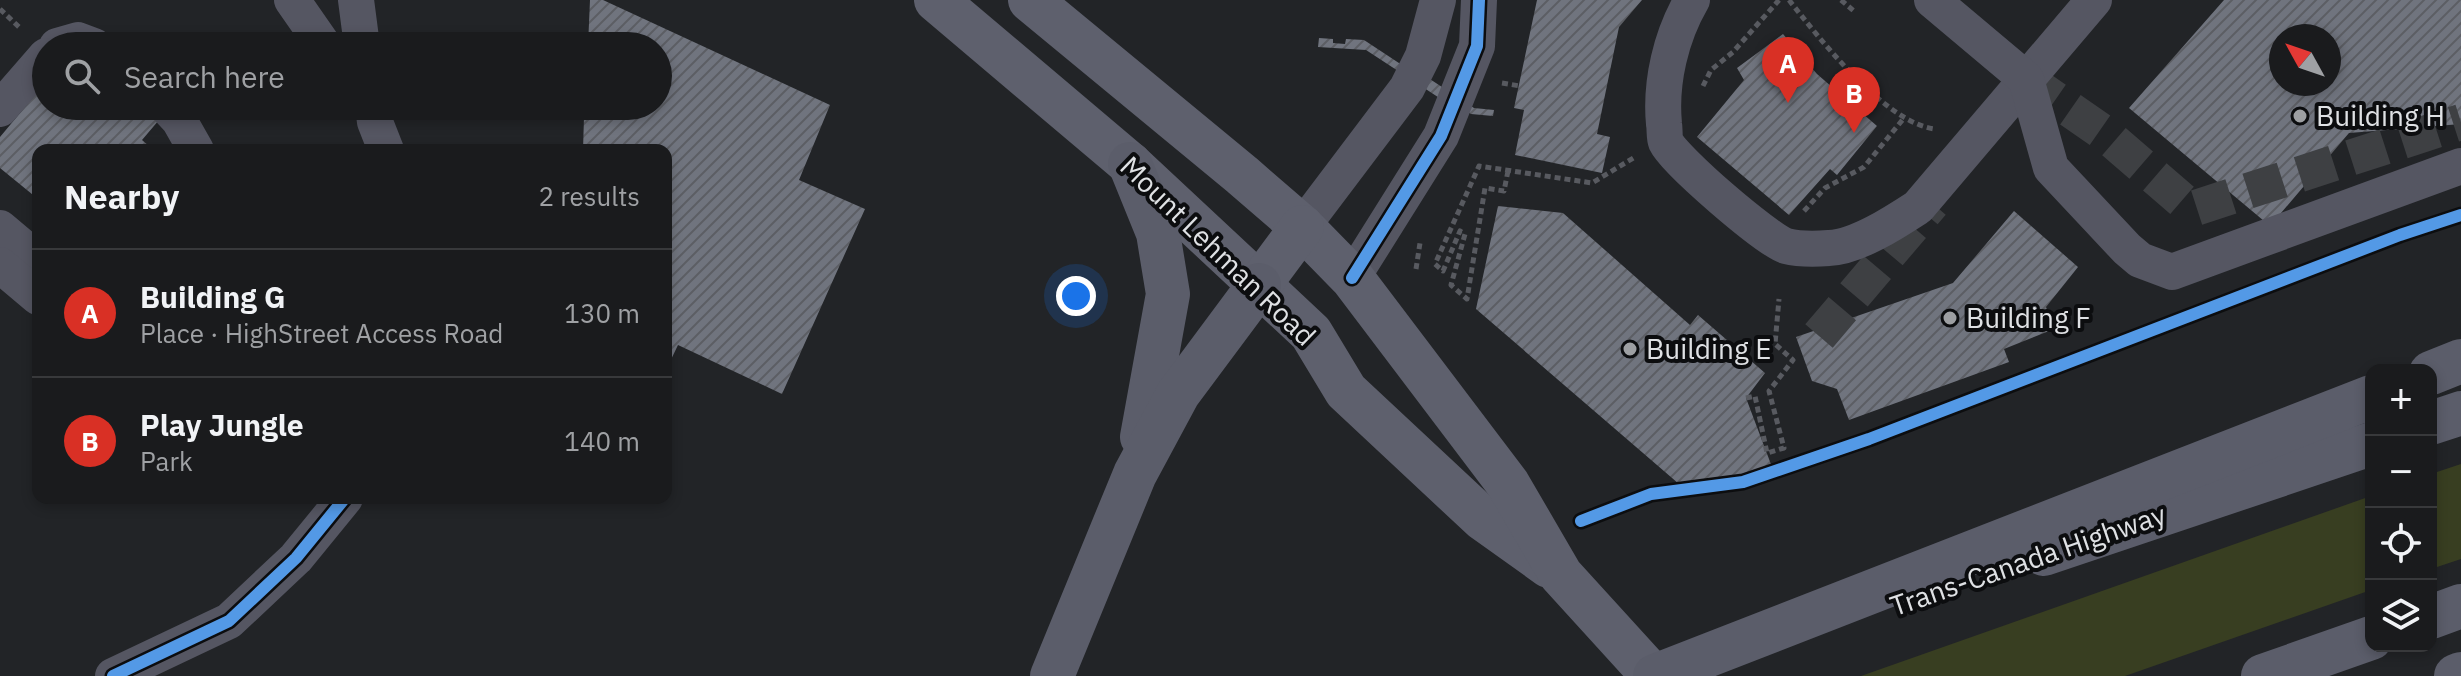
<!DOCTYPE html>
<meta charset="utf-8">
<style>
:root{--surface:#1a1b1d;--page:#27282a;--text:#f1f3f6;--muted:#9fa1a4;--line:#38393b;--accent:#d93025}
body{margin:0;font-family:"IBM Plex Sans",sans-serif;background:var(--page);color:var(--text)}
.controls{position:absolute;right:24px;bottom:24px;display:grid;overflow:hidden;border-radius:16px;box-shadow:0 4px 12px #0003}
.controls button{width:72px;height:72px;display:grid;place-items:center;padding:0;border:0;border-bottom:2px solid var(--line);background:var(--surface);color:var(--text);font:40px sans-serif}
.compass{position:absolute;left:2269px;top:24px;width:72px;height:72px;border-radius:50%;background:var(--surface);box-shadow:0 4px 12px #0003;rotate:310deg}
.you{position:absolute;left:1076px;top:296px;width:28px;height:28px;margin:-20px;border:6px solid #fff;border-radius:50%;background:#1a73e8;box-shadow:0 0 0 12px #1a73e833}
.badge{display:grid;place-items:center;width:52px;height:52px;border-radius:50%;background:var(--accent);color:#fff;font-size:26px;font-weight:700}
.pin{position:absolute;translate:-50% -66px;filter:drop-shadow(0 2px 4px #0008)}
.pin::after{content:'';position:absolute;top:42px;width:28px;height:24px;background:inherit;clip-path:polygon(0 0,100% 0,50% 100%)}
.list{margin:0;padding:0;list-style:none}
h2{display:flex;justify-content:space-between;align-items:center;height:104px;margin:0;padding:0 32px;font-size:34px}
h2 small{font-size:26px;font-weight:400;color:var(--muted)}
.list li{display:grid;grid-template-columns:52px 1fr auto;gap:24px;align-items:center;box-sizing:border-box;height:128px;padding:0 32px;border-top:2px solid var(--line)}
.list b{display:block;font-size:30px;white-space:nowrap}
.list p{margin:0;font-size:26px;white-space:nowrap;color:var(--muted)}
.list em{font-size:26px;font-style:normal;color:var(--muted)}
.icon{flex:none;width:44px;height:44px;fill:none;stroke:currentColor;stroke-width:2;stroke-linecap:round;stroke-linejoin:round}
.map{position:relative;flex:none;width:2461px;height:676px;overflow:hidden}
.search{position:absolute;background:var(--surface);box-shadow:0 4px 12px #0003;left:32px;top:32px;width:640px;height:88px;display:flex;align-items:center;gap:20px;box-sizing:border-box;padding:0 28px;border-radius:44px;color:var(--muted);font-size:30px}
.panel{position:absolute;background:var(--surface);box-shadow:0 4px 12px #0003;left:32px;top:144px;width:640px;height:360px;border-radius:16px}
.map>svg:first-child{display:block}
</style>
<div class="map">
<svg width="2461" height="676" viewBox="0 0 2461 676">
<defs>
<pattern id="building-hatch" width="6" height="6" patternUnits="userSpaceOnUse" patternTransform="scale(2)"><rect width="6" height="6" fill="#70747e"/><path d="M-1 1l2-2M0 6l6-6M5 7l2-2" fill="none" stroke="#5c5e64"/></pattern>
</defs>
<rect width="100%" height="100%" fill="#222427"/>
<!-- green -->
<g fill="#383e21">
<path d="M2461,464V559L2431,569V474Z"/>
<path d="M2371,496V590L2125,676H1861Z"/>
</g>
<!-- building -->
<g fill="url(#building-hatch)" fill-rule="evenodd">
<path d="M590,0H603L830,105L799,180L865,209L782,394L678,345L666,370V150H583L584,117L576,116L577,106H658V46H588Z"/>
<path d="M1537,0H1642L1619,27L1597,134L1610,137L1602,173L1515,155L1524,110L1514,108Z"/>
<path d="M2224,0H2461V124L2349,133L2270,226L2129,108ZM2281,36H2329V84H2281Z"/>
<path d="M1783,34L1817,74L1877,126L1837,175L1830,169L1789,215L1697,137L1744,80L1737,68Z"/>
<path d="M1319,38L1333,39V43L1345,44L1346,39L1364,40L1408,69L1410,66L1474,108L1494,110L1493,116L1471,114L1446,97L1444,101L1366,50L1318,47Z"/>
<path d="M46,82V106H143L159,120L142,140L150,147L148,150H38V199L0,168V137Z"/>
<path d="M1498,206L1563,213L1690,325L1698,315L1765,373L1746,398L1772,467L1740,477L1679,484L1476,309Z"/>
<path d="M2014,211L2078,267L2046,307L2054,329L2004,349L2009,362L1849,420L1837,389L1812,381L1796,337L1953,283Z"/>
</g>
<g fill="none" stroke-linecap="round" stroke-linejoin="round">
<!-- minor-tunnel -->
<g stroke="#3e4043" stroke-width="36" stroke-dasharray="36 18" stroke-linecap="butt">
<path d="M2026,79L2104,133L2192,209L2461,122"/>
<path d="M1819,336L1932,203"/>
</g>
<!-- path -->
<g stroke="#585a60" stroke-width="5" stroke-dasharray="6 4" stroke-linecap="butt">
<path d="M1789,0C1819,38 1885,123 1935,129"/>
<path d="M1841,0L1855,12"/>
<path d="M0,9L21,29"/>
<path d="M1502,83L1520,86"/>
<path d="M1703,86L1711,70L1733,52L1779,0"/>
<path d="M1508,171L1504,191L1485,188L1467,299L1451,285L1465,234L1460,231L1443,271L1435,264L1479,166L1592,183L1635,157"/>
<path d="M1804,211L1825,188L1864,167L1904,118"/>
<path d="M1416,269L1420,243"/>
<path d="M1746,398L1755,396L1767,453L1784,448L1769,391L1793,360L1775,344L1779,299"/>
</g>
<!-- minor -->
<g stroke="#555662" stroke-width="36">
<path d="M292,0L324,46"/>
<path d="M356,0L362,46"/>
<path d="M1692,0C1671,36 1660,82 1664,124C1665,129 1664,137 1666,142C1675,161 1766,239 1786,246C1798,249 1817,249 1829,248C1857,247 1895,222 1918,207L2094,0"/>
<path d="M1932,0L2026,79L2051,168L2127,249L2140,260L2172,272L2461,166"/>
<path d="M57,46L78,40L94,46"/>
<path d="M166,106L179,120L196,150"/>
<path d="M373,106L375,122L386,150"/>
<path d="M0,109L46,56"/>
<path d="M1302,227L1407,88L1423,56L1438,0"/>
<path d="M0,228L38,260"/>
<path d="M0,265L38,297"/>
<path d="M1352,278L1441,136L1477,46L1479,0"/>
<path d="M113,676L229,621L296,558L345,498"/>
</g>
<!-- major -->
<g stroke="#5e606d" stroke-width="44">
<path d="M936,0L1130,164L1311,333L1346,391L1482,518L1549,566"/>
<path d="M1030,0L1242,175L1302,227L1352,278L1508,484L1561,575L1653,676"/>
<path d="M1259,285L1302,227"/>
</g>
<!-- highway -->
<g stroke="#5b5d6a" stroke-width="44">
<path d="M1130,164L1158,233L1168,294L1142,437"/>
<path d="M2431,373L2461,361"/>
<path d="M2431,423L2461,413"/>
<path d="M2044,554L2371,444"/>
<path d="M2431,617L2461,606"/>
<path d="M1052,676L1135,474L1178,394L1259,285"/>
<path d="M1655,676L2371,397"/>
<path d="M2263,676L2371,638"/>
<path d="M2456,676L2461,674"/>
</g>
<defs>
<g id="cycleway">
<path d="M1352,278L1441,136L1477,46L1479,0"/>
<path d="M1581,521L1651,494L1743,482L1869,439L2400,235L2461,215"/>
<path d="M113,676L229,621L296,558L345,498"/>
</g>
</defs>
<!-- cycleway casing -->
<use href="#cycleway" stroke="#0c0d0f" stroke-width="17"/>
<!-- cycleway -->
<use href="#cycleway" stroke="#5399e6" stroke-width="12"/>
</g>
<!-- markers -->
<g fill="#9d9fa2" stroke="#0c0d0f" stroke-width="3">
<circle cx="2300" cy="116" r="8"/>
<circle cx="1950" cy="318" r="8"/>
<circle cx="1630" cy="349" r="8"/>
</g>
<g text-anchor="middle" stroke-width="8" stroke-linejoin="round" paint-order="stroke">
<!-- poi labels -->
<g font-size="28" fill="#dfe1e4" stroke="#0c0d0f" text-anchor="start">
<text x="2316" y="126">Building H</text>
<text x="1966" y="328">Building F</text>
<text x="1646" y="359">Building E</text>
</g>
<!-- street labels -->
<g font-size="28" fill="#dfe1e4" stroke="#0c0d0f">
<text transform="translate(1218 251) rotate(44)" y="10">Mount Lehman Road</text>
<text transform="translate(2028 560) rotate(-19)" y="10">Trans-Canada Highway</text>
</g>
</g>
</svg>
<div class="controls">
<button>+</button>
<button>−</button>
<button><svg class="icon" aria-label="locate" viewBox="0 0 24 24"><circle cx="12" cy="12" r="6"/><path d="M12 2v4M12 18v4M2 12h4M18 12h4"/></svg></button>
<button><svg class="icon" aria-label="layers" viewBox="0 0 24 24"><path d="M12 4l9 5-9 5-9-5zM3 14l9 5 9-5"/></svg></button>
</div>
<svg class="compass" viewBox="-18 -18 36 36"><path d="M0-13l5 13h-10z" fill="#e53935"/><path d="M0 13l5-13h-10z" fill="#9fa1a4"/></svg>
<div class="you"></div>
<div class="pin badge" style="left:1788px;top:103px">A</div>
<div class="pin badge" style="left:1854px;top:133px">B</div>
<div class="search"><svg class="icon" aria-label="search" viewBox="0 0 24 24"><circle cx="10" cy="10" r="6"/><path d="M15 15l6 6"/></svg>Search here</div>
<section class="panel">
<h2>Nearby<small>2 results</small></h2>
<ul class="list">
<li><span class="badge">A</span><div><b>Building G</b><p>Place · HighStreet Access Road</p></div><em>130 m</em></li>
<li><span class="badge">B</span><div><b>Play Jungle</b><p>Park</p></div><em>140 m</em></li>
</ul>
</section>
</div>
